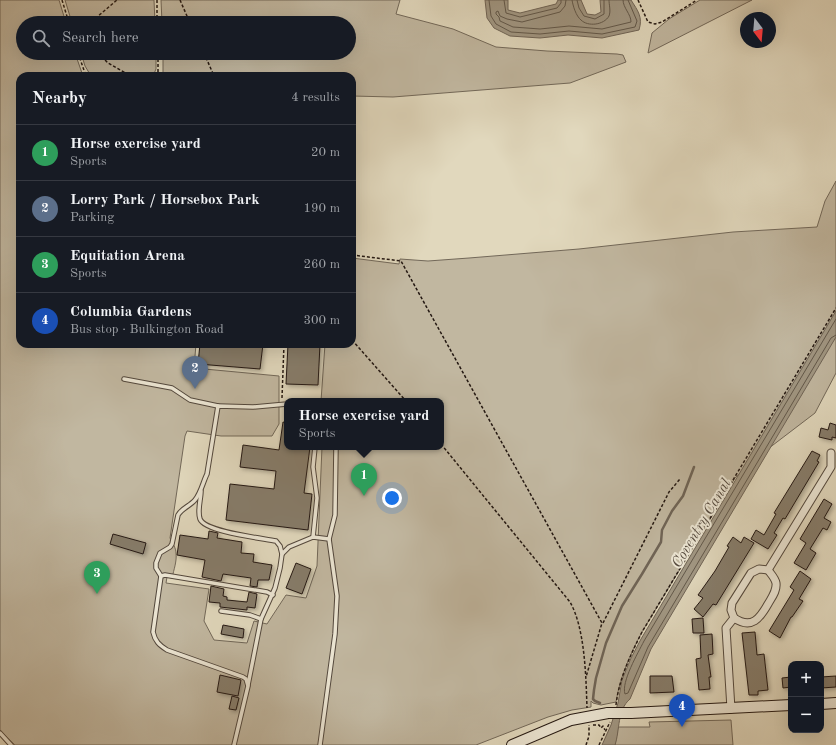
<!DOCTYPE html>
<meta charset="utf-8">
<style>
:root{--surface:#171b24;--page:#242831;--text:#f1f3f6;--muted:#9ea1a6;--line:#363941;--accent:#8c9099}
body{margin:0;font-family:"Old Standard TT",serif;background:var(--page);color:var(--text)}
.controls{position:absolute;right:12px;bottom:12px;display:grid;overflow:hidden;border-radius:8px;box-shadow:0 4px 16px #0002}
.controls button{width:36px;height:36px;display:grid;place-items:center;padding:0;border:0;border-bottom:1px solid var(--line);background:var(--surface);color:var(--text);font:20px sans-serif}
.compass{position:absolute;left:740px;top:12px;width:36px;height:36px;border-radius:50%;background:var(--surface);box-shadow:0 4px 16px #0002;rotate:164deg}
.you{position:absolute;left:392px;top:498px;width:14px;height:14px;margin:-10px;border:3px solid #fff;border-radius:50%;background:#1a73e8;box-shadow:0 0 0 6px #1a73e833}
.badge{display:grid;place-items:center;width:26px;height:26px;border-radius:50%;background:var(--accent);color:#fff;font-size:13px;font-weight:700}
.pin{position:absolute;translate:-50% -33px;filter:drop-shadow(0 1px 2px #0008)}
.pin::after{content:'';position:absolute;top:21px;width:14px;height:12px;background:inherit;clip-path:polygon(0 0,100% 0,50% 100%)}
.popup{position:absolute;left:284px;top:398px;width:160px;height:52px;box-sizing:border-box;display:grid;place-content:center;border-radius:8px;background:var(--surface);filter:drop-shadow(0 1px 3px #0005);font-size:13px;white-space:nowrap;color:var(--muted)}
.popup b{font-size:15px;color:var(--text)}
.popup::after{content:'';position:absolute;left:50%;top:100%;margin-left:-8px;border:8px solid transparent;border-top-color:var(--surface)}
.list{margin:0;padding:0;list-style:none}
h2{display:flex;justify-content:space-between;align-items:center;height:52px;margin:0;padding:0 16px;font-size:17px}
h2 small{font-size:13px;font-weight:400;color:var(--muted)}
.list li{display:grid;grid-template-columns:26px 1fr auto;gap:12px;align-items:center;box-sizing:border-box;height:56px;padding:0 16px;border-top:1px solid var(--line)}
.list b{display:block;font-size:15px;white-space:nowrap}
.list p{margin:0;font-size:13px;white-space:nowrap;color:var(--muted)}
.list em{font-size:13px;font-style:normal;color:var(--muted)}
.icon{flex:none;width:22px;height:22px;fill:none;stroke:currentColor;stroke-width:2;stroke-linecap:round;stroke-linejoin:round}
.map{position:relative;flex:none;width:836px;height:745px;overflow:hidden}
.search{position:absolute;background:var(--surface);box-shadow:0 4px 16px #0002;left:16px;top:16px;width:340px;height:44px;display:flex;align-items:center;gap:10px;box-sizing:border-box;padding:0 14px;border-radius:22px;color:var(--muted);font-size:15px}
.panel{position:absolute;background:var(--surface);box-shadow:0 4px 16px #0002;left:16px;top:72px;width:340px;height:276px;border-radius:12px}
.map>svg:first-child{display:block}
</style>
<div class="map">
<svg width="836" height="745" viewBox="0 0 836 745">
<defs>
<filter id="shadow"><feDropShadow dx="2" dy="2" stdDeviation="2" flood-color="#0004"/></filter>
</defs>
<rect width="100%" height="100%" fill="#e1d8bd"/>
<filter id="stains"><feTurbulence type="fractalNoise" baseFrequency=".005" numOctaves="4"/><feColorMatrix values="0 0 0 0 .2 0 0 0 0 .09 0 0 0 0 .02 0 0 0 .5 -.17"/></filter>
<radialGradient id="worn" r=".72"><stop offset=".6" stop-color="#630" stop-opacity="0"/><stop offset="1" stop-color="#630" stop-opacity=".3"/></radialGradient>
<!-- green -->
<g fill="#c1b7a0" stroke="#726859">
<path d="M0,0H59L66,23H23V53H75L83,76H20V344H196L194,368L279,376V424L272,436H221L187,431L185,436L170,538C172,542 176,548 176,553C177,561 174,569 172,578L167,577L166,583L209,589L204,621L214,640L247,643L254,621L267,624L286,595L306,598L317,566L322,447H441V401H321L325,344H352V258L399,264L400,259L428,261L469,258L579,249L733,232L817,227L825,201L836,181V373L815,413L756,458L735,478L642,632C630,655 620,677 616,702L601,705L593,703L591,701V707L572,710L548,717L476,745H15L0,731Z"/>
<path d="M65,0H154L155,23H72Z"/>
<path d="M161,0H400L396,14L453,29L496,47L547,51L617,54L623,55L626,62L570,83L393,97L352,96V76H163V53H349V23H162Z"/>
<path d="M700,0H752L648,53L652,33L669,19Z"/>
<path d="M81,53H156V69L153,76H91L85,66Z"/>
<path d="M731,720L733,745H615L618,727H650L649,722Z"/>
</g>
<!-- water -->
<g fill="#a19783" stroke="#6f6456">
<path d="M485,0H508V10L520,13L556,4L558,0H581L587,14L595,15L601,12L600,0H631C638,11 643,17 639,30L602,38L568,35L540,38L510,36L494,28L487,18Z"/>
<path d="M836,311V337L651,649L630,699C617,710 620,730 615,745H602L611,725L618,703L622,680L631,658L641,639Z"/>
</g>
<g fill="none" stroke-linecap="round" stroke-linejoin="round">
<!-- shore -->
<g stroke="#62584a" stroke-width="1">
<path d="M489,0L491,16L496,24L511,32L540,34L569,31L602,34L635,27L637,21L628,0"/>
<path d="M504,0L506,13L520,17L557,8L561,3V0"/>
<path d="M566,0L565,6L560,12L522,22L507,19L500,16L498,11L496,12V14L499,17L500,21L513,27L540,29L569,26L602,29L631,22C631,14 623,8 623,0"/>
<path d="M572,0C573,6 576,16 581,20C588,27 604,25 609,16C611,11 609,5 609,0"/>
<path d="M577,0L579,8L584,16L595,19L604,14V0"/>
<path d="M836,319L644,641C638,653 621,682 625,694L628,693L648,647L831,338L836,335"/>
</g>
<!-- stream -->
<path stroke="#6f6456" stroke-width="2.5" d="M600,703L595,701L593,699L594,690L596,678L606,643L622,606L642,574L661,542L662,530L672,511L683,496L694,467"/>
</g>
<!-- building -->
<g fill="#867c6b" stroke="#241812" filter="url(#shadow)">
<path d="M200,344H263L260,369L198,364Z"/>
<path d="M288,344H320L318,385L286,384Z"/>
<path d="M283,422L287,423V447H310L304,493L312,494L308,530L226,520L230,484L274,489L276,471L240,467L243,445L279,450Z"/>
<path d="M830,423L836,425V438L832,437V440L819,437L821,428L828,430Z"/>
<path d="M812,451L820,455L817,461L819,462L785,519L783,518L774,533L777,535L768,549L751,539L756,530L764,535L776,514L774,513Z"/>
<path d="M824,499L832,504L824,518L831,522L827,530L823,528L810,549L816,553L806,570L794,563L806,543L800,539Z"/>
<path d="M209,531L218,533L217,538L242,542L241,553L254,554L253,562L272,565L269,580H258L257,587L250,586L251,578L223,574L221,581L202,577L205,560L177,555L180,535L208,539Z"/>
<path d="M113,534L146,543L143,554L110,544Z"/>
<path d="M733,537L741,543L744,537L754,543L716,605L713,604L703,617L694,609L703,598L698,595L715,571L729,547L727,546Z"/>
<path d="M296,563L311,569L302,594L286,588Z"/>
<path d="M800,571L811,579L799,599L803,601L792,617H791L780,638L769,631L794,590L790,587Z"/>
<path d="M211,586L224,589L223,596L227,597V600L247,602L249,592L257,594L255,608L247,607V610L220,607V603L209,602Z"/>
<path d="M703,618L704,633H693L692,619Z"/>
<path d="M223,625L244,629L243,638L221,634Z"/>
<path d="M755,632L757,655L764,654L768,690L758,691V695H749L742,633Z"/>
<path d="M712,634L713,654L708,655L711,677H709L710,689L699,690L696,659L701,658L700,635Z"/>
<path d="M220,675L241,680L238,696L217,692Z"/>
<path d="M650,676H672L674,692L650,693Z"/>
<path d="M836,676V687L821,688V677Z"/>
<path d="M791,677V687L783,688L782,678Z"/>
<path d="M232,696L239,698L236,710L229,709Z"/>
</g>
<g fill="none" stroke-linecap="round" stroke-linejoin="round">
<defs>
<g id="service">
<path d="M124,379L172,388L190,400L218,406"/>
<path d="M201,491C201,499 197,511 200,519C205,532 261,538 276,541L280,546L282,554L280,568L275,588L261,619L248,685"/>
<path d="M313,537L317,498L313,467L315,447"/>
<path d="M282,554L289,547L313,537L329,539"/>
<path d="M161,576L165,575L267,592L273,595"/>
<path d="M221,611L250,615L261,619"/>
<path d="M0,733L11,745"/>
<path d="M234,745L248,686L246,679L243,677L167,650C159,645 155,641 153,632L161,576L156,568V563L160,553L170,547L172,544L178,515C182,508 190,506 195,500C201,493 203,482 207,474L218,406L253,407L287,404"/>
<path d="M320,745L335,634L337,596L329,539L335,515L336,447"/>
</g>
<g id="minor">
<path d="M734,618C752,630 760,618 768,604C772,597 777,591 776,583C775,578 771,574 768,570"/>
<path d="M731,709L726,628L734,618L731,610L732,603L751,573L759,569L768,570L831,467V453"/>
</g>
<g id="secondary">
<path d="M821,704L836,703"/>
<path d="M631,713L791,705"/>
<path d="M512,745L571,720L608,713"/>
</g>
</defs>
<!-- service casing -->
<use href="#service" stroke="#53483d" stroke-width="5.5"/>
<!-- minor casing -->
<use href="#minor" stroke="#53483d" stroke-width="9"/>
<!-- secondary casing -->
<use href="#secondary" stroke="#241812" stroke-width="12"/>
<!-- path -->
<g stroke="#241812" stroke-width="1.5" stroke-dasharray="3 2" stroke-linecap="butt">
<path d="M62,0L69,23"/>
<path d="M157,0V23"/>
<path d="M180,0L190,23"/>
<path d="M638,0L648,22L655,24L662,22L697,0"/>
<path d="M93,23L97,17L117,0"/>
<path d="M78,53L86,76"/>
<path d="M98,53L108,63L131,76"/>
<path d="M204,53L214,76"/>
<path d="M155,76L158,72V53"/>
<path d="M352,255L401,261L602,623L586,677"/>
<path d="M352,340L406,401"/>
<path d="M282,398L284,344"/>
<path d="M441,444L570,602C585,628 586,677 587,708"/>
<path d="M603,623L669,492L680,479"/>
<path d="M616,705C619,679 630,656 642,632L836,308"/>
<path d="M593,725H599L601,728L603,726L605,730"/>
<path d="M586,745L589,736V725"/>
<path d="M599,745L610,722"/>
</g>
<!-- service -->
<use href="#service" stroke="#ece6d4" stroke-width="3.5"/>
<!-- minor -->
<use href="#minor" stroke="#ece6d4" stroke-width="7"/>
<!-- secondary -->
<use href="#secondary" stroke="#ece6d4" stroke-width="10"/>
<defs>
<path id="secondary-bridge" d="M608,713H631"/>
</defs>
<!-- secondary-bridge casing -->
<use href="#secondary-bridge" stroke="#241812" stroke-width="12" stroke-linecap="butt"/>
<!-- secondary-bridge -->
<use href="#secondary-bridge" stroke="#ece6d4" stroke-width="10"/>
</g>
<g text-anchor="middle" stroke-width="4" stroke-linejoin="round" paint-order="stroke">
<!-- water labels -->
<g font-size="15" font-style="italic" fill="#564b3f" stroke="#ece6d4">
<text transform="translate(701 523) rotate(-59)" y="5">Coventry Canal</text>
</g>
</g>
<rect width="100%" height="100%" filter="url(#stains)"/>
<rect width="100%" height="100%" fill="url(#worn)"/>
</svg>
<div class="controls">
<button>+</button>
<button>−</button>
</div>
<svg class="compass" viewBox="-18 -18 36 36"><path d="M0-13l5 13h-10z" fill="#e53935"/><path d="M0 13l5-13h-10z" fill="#9ea1a6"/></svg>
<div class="you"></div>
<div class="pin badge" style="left:364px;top:496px;background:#2e9e5b">1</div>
<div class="popup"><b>Horse exercise yard</b>Sports</div>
<div class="pin badge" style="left:195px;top:389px;background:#5c6f8a">2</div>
<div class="pin badge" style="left:97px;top:594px;background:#2e9e5b">3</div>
<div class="pin badge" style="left:682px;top:727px;background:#1a4fb4">4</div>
<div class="search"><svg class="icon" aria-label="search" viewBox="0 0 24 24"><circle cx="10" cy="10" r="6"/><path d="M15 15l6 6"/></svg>Search here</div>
<section class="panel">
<h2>Nearby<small>4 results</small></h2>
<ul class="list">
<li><span class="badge" style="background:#2e9e5b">1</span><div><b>Horse exercise yard</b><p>Sports</p></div><em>20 m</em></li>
<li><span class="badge" style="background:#5c6f8a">2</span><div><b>Lorry Park / Horsebox Park</b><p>Parking</p></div><em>190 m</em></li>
<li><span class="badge" style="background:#2e9e5b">3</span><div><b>Equitation Arena</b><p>Sports</p></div><em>260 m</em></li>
<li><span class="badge" style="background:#1a4fb4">4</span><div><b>Columbia Gardens</b><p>Bus stop · Bulkington Road</p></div><em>300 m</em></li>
</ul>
</section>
</div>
